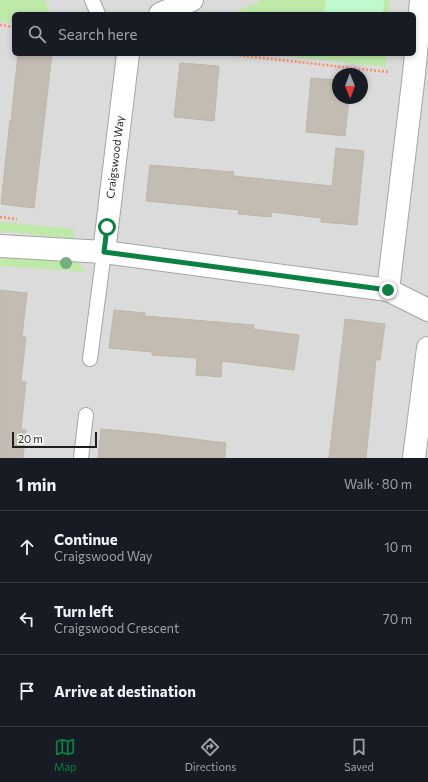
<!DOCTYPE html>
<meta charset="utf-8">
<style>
:root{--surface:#171b24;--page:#242831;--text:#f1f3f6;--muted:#9ea1a6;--line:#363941;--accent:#0b8043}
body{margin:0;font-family:Commissioner,sans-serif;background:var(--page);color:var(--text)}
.compass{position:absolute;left:332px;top:68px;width:36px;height:36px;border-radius:50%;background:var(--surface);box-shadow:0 2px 6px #0003;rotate:179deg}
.scale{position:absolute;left:12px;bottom:10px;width:85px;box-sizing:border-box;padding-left:4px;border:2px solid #1e1e1e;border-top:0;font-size:11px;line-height:14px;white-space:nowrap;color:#1e1e1e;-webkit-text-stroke:3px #fff;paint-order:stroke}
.stop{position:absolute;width:12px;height:12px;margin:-9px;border:3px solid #0b8043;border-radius:50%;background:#fff}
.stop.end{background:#0b8043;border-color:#fff;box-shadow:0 1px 4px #0008}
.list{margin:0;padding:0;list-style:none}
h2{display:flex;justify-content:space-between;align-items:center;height:52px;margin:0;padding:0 16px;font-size:17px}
h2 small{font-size:13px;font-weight:400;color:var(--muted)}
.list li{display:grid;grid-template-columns:26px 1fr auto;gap:12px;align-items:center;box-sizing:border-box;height:72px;padding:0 16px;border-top:1px solid var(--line)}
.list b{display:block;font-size:15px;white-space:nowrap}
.list p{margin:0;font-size:13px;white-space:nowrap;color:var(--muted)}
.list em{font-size:13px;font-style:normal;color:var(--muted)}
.icon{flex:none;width:22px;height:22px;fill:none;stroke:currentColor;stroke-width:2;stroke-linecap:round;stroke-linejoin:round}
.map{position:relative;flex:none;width:428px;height:458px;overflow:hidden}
.search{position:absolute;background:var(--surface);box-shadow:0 2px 6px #0003;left:12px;right:12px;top:12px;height:44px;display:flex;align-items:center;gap:10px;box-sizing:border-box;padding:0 14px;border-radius:6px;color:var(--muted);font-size:15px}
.sheet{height:268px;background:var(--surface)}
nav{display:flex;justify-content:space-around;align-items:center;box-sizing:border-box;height:56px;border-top:1px solid var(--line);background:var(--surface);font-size:11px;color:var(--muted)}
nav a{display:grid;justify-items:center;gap:2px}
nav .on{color:var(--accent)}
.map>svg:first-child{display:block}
</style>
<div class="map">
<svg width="428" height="458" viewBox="0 0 428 458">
<rect width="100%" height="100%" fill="#efede3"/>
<!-- residential -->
<path fill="#dcdbdb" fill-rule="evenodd" d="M45,0H428V458H0V21L14,23V54H414V14H51ZM338,74H362V98H338Z"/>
<!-- grass -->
<g fill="#bee9a9">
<path d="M0,0H45L51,14H14V23L0,21Z"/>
<path d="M259,0H390L389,14H229L259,2Z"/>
<path d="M264,54H386V67Z"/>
<path d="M0,222L74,229V239L0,231Z"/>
<path d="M0,256L77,261L85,272L0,266Z"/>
</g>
<!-- park -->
<path fill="#c0f9ce" d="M326,0H384L383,14H324Z"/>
<!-- building -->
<g fill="#c3bcb3" stroke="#c0b6a6">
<path d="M18,54H52L34,208L1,204L10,120L11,121Z"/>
<path d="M180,63L219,66L214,121L174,117Z"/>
<path d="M311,78L338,80V98H349L345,136L306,132Z"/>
<path d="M336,148L364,151L357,225L321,222V218L271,212V217L238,214L239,210L146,201L150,165L234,172L233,176L332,186Z"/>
<path d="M0,290L27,293L22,337H26L21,381L26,382L21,429L26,430L23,458H0Z"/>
<path d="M114,310L145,313V316L254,325L253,329L299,335L294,370L222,361L221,377L196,375L197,358L152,355V352L109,348Z"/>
<path d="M345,319L385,324L380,360H376L366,458H329Z"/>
<path d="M101,429L146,433L226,443L225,458H98Z"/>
</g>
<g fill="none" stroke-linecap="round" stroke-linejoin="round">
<defs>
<g id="lane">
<path d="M92,0L98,14"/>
<path d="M90,359L104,252"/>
<path d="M81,458L86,415"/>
</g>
<g id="street">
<path d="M160,14L192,0"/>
<path d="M0,246L104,252L128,54"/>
<path d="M104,252L388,290L428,310"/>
<path d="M388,290L414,74L421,0"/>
<path d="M414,458L428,348"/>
</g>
</defs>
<!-- lane casing -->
<use href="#lane" stroke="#a5a5a5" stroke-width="16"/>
<!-- street casing -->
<use href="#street" stroke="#a5a5a5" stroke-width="24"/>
<!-- path -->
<g stroke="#fa9069" stroke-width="2.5" stroke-dasharray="2 2" stroke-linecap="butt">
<path d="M0,25L14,27"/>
<path d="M227,54L388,72"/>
<path d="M0,217L17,219"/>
</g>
<!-- lane -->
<use href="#lane" stroke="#fff" stroke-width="14"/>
<!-- street -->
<use href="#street" stroke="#fff" stroke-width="22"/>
</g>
<!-- trees -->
<circle fill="#72af7c" cx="66" cy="263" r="6"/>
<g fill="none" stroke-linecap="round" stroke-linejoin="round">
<!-- route -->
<path stroke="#0b8043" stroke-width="5" d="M107,227L104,252L388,290"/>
</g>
<g text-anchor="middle" stroke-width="3.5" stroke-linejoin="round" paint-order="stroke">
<!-- street labels -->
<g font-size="11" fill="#1e1e1e" stroke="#fff">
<text transform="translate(115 157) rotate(-83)" y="4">Craigswood Way</text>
</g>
</g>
</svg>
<svg class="compass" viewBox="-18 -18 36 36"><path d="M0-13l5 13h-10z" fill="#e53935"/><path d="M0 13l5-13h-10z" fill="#9ea1a6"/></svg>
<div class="scale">20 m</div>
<div class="stop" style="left:107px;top:227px"></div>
<div class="stop end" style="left:388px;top:290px"></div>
<div class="search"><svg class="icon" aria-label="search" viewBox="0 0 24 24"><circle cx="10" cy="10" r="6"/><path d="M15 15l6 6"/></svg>Search here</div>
</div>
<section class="sheet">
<h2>1 min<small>Walk · 80 m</small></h2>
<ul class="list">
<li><svg class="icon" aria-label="ahead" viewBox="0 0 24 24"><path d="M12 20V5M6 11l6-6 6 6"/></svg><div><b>Continue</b><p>Craigswood Way</p></div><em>10 m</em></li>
<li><svg class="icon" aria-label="left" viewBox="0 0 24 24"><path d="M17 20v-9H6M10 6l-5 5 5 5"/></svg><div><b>Turn left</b><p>Craigswood Crescent</p></div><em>70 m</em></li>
<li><svg class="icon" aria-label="arrive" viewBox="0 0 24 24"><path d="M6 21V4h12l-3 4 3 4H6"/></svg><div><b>Arrive at destination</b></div></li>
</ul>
</section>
<nav>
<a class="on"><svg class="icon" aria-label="map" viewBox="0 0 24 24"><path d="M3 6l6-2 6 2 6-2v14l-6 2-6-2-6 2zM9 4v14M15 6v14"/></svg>Map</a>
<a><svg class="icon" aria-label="directions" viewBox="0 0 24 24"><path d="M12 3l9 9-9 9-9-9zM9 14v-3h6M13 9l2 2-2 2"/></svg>Directions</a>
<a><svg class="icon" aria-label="saved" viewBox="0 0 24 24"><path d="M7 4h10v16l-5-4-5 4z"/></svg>Saved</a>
</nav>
